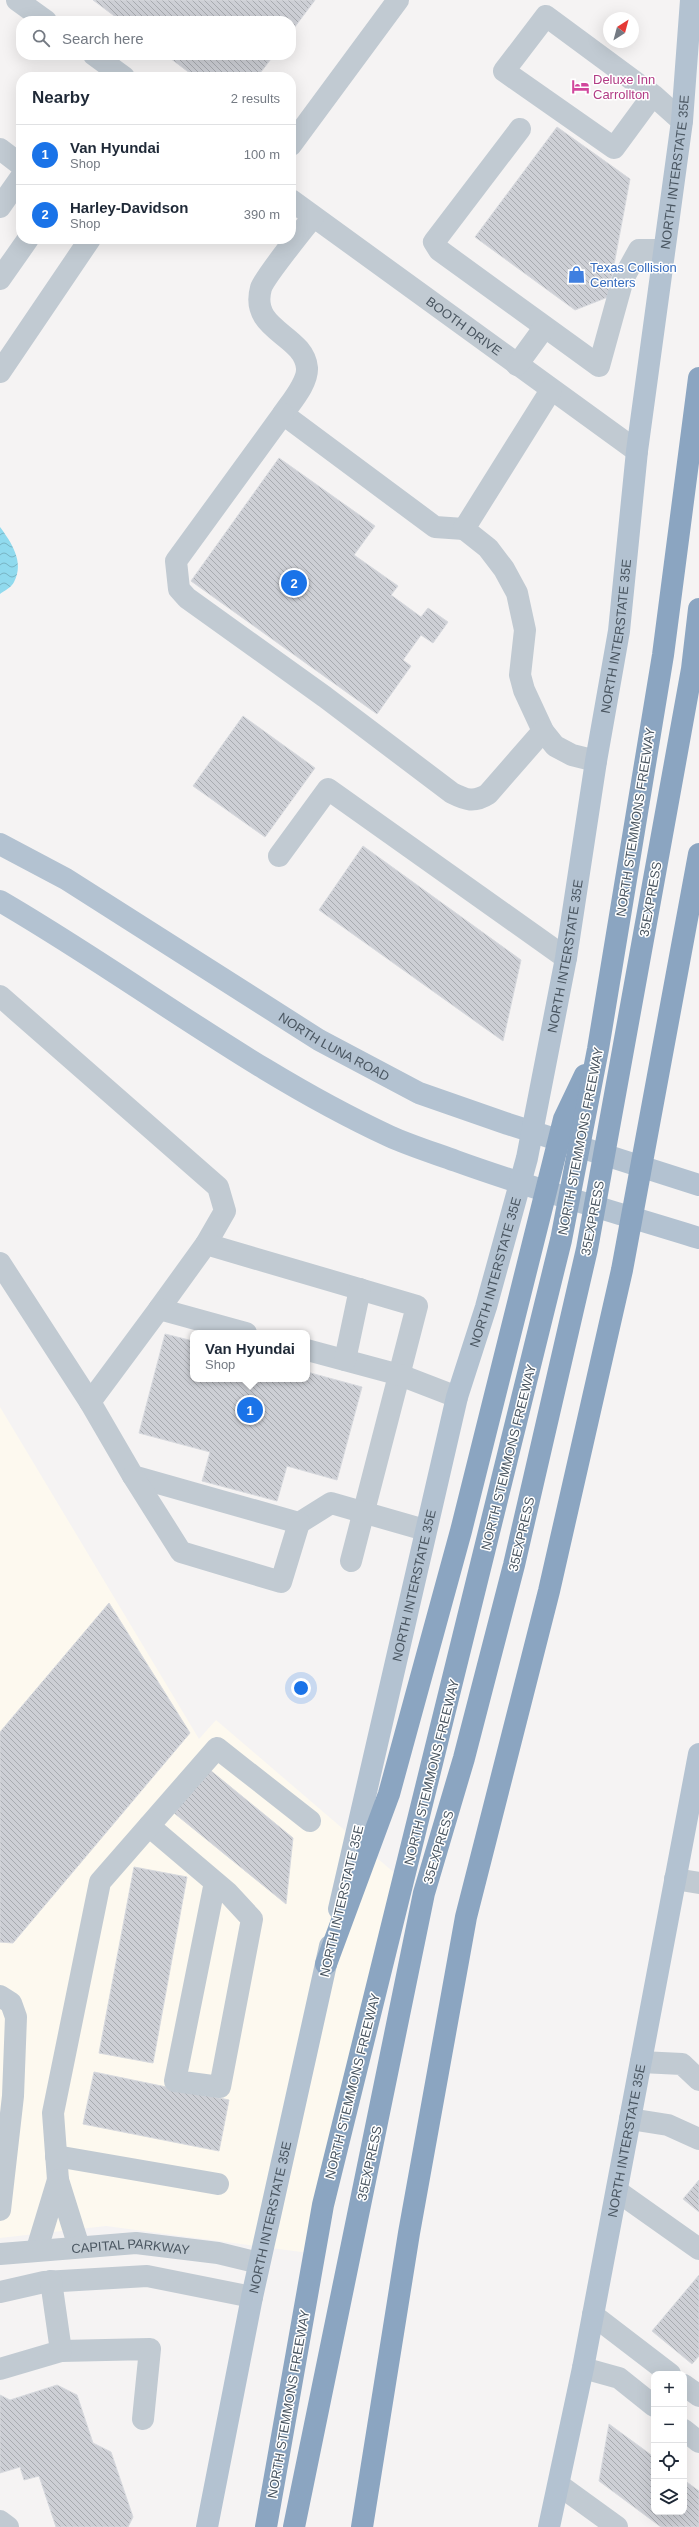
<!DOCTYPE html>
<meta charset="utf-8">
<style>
:root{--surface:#fff;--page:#f6f6f7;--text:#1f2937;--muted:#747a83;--line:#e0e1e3;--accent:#1a73e8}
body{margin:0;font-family:Arial,sans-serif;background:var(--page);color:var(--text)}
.controls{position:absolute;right:12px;bottom:12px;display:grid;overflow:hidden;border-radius:8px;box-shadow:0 4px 16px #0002}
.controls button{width:36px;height:36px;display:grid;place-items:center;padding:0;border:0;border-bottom:1px solid var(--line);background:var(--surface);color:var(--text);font:20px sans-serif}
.compass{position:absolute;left:603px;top:12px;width:36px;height:36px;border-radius:50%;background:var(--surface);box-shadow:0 4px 16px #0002;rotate:36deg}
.you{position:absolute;left:301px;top:1688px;width:14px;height:14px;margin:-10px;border:3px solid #fff;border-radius:50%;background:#1a73e8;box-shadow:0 0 0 6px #1a73e833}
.badge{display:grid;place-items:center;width:26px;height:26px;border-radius:50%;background:var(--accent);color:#fff;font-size:13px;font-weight:700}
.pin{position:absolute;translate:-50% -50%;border:2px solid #fff;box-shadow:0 1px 4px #0006}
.popup{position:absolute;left:190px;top:1330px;width:120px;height:52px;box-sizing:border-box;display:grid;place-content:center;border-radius:8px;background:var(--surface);filter:drop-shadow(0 1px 3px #0005);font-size:13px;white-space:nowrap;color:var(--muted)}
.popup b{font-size:15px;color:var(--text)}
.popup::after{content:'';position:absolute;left:50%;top:100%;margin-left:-8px;border:8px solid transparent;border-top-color:var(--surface)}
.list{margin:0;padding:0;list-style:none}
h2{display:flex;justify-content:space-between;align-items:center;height:52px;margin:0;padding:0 16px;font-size:17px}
h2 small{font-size:13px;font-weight:400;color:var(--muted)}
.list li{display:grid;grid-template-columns:26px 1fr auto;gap:12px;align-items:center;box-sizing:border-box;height:60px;padding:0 16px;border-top:1px solid var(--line)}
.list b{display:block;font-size:15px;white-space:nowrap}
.list p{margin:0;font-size:13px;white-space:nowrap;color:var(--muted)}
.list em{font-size:13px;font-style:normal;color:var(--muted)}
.icon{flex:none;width:22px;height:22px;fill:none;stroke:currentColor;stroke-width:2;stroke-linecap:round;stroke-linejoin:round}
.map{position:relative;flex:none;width:699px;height:2527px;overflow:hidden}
.search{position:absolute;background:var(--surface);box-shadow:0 4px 16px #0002;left:16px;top:16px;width:280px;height:44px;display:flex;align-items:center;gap:10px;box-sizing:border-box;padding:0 14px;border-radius:16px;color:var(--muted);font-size:15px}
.panel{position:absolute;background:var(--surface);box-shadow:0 4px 16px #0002;left:16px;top:72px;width:280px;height:172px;border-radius:16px}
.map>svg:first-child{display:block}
</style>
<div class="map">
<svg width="699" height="2527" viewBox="0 0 699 2527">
<defs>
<pattern id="water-waves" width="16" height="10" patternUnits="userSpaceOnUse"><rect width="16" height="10" fill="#90daee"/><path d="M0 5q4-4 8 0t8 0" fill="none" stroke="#78b4c4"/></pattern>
<pattern id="building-back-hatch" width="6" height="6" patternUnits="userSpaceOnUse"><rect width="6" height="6" fill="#cdcfd5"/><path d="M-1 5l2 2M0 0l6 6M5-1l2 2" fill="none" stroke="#a8abb0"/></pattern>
</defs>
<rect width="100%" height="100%" fill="#f5f3f3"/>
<!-- commercial -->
<path fill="#fdf9ef" d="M0,1407L199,1739L216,1720L405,1882L324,2255L106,2226L0,2238Z"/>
<!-- water -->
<path fill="url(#water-waves)" d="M0,527C11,542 25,562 14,582C12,587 4,591 0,594Z"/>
<!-- building -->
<g fill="url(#building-back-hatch)" stroke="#d7d9de">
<path d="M93,0H315L291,32V21H121Z"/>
<path d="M166,55H274L257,77H195Z"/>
<path d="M557,127L630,179L608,297L575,310L475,237Z"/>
<path d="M279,458L375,526L354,555L398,586L391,595L421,617L428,608L448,622L433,643L421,635L403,660L411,666L377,714L191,581Z"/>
<path d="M243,716L315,768L265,837L193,786Z"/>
<path d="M363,846L521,960L503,1041L319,910Z"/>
<path d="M165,1334L193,1341V1379H307V1372L362,1387L337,1480L287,1466L277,1501L202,1481L210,1452L139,1433Z"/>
<path d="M109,1603L190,1733L13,1943L0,1942V1732Z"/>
<path d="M210,1770L293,1838L286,1904L174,1813Z"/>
<path d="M134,1867L187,1877L153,2063L99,2053Z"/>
<path d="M94,2072L229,2100L219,2151L83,2124Z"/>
<path d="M699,2180V2212L683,2199Z"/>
<path d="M699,2275V2356L692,2364L652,2331Z"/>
<path d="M57,2385L77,2395L93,2443L111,2452L133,2517L128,2527H56L39,2476L24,2480L20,2467L0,2473V2395L10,2400Z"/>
<path d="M609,2424L654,2457V2512H684V2480L699,2491V2527H661L599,2481Z"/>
</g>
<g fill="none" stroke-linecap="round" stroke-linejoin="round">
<!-- minor -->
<g stroke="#c1cad2" stroke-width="22">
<path d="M17,0L46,21"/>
<path d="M94,55L124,77"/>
<path d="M653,95L614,148L504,71L546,16L653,95L682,121"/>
<path d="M520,129L434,242L439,250L599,366L623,279L639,250H664"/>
<path d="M291,145L398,0"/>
<path d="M0,149L21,165"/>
<path id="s1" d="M291,200L637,451"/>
<path d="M0,207L21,177"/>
<path d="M313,217C303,230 265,276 261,288C249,331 304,334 307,368C308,383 291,402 283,414L435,527L464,529"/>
<path d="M0,279L28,239"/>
<path d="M517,365L544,328"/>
<path d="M0,372L90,239"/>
<path d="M551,390L464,529L488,548L504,569L517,593L525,630L520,675L524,690L543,731L555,746L572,755L596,761"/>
<path d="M283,414L176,561L179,589L187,598L325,697L452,793C466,800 474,803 488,794L543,731"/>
<path d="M279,856L328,789L566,958"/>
<path d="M0,996L218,1187L225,1211L206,1244"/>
<path d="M0,1263L90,1402"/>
<path d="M159,1309L206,1244L417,1306L351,1561"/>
<path d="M246,1333L159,1309L90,1402L133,1476L299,1523L331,1503L425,1530"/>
<path d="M307,1350L400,1375L457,1397"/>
<path d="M345,1360L360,1289"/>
<path d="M133,1476L181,1552L281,1582L299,1523"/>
<path d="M149,1826L228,1893L252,1919L220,2087L175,2081L215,1882"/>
<path d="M675,1879L699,1883"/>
<path d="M0,1996L11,2003L16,2017L13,2096L0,2210"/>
<path d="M641,2062L682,2064L699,2080"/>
<path d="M630,2119L668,2125L699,2139"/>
<path d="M56,2156L218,2184"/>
<path d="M58,2180L53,2113L100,1882L217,1748L310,1821"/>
<path d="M617,2191L699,2249"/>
<path d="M37,2249L58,2180L79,2247"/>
<path id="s2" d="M0,2254L136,2243L218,2253L259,2263"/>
<path d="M0,2292L44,2282L147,2276L252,2297"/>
<path d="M593,2315L670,2374"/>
<path d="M61,2351L150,2349L143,2419"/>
<path d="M583,2368L619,2378L654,2406"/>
<path d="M0,2369L61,2351L51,2281"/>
<path d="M684,2385L699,2396"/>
<path d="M684,2430L699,2442"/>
<path d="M559,2485L617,2527"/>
<path d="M0,2521L8,2527"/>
</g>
<!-- major -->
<g stroke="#b3c2d1" stroke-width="22">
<path id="s3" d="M0,844L66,879L319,1040L419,1093L508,1124L699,1185"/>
<path d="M0,901C131,977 251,1072 389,1136C411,1146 434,1153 456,1161C536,1190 618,1213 699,1238"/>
<path id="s4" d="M339,1909L457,1397L486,1307L527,1158L566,958L596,761L619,631L637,451L682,121L691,0"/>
<path id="s5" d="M207,2527L252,2297L330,1946"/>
<path id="s6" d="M549,2527L583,2368L699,1754"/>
</g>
<!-- highway -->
<g stroke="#8ba5c1" stroke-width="22">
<path d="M326,1964L389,1794L461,1531L564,1119L585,1075"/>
<path d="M266,2527L323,2205L561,1240L598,1049L663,655L699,378"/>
<path d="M294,2527L424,1893L464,1758L514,1565L587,1249L692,669L699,609"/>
<path d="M362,2527L409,2233L466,1917L549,1591L622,1270L699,854"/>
</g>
</g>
<!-- icons -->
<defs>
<symbol id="hotel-bare" viewBox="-9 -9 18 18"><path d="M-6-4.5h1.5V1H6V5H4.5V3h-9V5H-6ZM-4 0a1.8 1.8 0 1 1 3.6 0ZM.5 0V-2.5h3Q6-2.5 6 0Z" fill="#d1479c" stroke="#fff" stroke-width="2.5" paint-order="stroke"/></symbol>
<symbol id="shop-bare" viewBox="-9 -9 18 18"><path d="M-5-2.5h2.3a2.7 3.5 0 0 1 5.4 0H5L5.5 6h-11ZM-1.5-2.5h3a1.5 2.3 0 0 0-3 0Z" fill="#3f7fe0" stroke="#fff" stroke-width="2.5" paint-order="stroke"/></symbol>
</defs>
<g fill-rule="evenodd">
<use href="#hotel-bare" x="568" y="74" width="25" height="25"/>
<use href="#shop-bare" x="564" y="262" width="25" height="25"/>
</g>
<g text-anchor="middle" stroke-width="3" stroke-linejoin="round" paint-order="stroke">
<!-- hotel labels -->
<g font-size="13" fill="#b23c85" stroke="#fff" text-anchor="start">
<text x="593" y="84">Deluxe Inn<tspan x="593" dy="15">Carrollton</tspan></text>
</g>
<!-- street labels -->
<g font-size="13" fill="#4a5661" stroke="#fff">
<text dy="5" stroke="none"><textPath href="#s4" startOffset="1772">NORTH INTERSTATE 35E</textPath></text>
<text dy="5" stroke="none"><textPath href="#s1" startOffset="214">BOOTH DRIVE</textPath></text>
<text dy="5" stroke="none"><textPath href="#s4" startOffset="1304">NORTH INTERSTATE 35E</textPath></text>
<text transform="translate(635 822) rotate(-81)" y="5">NORTH STEMMONS FREEWAY</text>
<text transform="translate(650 899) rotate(-80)" y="5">35EXPRESS</text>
<text dy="5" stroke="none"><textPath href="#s4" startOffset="980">NORTH INTERSTATE 35E</textPath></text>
<text dy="5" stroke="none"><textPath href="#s3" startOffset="391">NORTH LUNA ROAD</textPath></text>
<text transform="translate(580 1141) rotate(-79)" y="5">NORTH STEMMONS FREEWAY</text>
<text transform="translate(592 1218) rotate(-79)" y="5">35EXPRESS</text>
<text dy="5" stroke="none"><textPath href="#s4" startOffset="656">NORTH INTERSTATE 35E</textPath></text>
<text transform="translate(508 1457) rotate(-76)" y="5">NORTH STEMMONS FREEWAY</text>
<text transform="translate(521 1534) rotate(-77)" y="5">35EXPRESS</text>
<text dy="5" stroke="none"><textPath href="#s4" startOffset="332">NORTH INTERSTATE 35E</textPath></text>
<text transform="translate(431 1772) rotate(-76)" y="5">NORTH STEMMONS FREEWAY</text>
<text transform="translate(438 1847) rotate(-73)" y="5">35EXPRESS</text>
<text transform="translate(341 1901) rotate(-77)" y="5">NORTH INTERSTATE 35E</text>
<text transform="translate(352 2086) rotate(-76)" y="5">NORTH STEMMONS FREEWAY</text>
<text dy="5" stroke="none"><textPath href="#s6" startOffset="394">NORTH INTERSTATE 35E</textPath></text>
<text transform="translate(369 2163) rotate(-78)" y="5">35EXPRESS</text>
<text dy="5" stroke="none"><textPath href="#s5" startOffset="316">NORTH INTERSTATE 35E</textPath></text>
<text dy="5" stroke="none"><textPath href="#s2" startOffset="131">CAPITAL PARKWAY</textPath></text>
<text transform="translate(288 2404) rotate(-80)" y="5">NORTH STEMMONS FREEWAY</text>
</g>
<!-- shop labels -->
<g font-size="13" fill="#366cbe" stroke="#fff" text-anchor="start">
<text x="590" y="272">Texas Collision<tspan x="590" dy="15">Centers</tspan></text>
</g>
</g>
</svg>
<div class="controls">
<button>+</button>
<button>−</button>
<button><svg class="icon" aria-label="locate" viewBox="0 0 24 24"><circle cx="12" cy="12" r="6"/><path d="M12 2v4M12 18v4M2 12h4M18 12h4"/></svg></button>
<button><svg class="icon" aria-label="layers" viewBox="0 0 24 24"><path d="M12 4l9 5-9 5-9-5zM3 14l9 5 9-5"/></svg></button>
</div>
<svg class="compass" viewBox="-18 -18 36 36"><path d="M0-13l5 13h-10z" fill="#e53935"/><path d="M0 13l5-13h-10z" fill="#747a83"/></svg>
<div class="you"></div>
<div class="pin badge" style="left:250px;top:1410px">1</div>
<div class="popup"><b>Van Hyundai</b>Shop</div>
<div class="pin badge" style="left:294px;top:583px">2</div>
<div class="search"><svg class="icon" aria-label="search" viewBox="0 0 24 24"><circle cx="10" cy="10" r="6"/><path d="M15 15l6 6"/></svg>Search here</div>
<section class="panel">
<h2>Nearby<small>2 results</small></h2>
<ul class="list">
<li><span class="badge">1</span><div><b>Van Hyundai</b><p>Shop</p></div><em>100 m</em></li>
<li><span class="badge">2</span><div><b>Harley-Davidson</b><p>Shop</p></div><em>390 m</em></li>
</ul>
</section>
</div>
